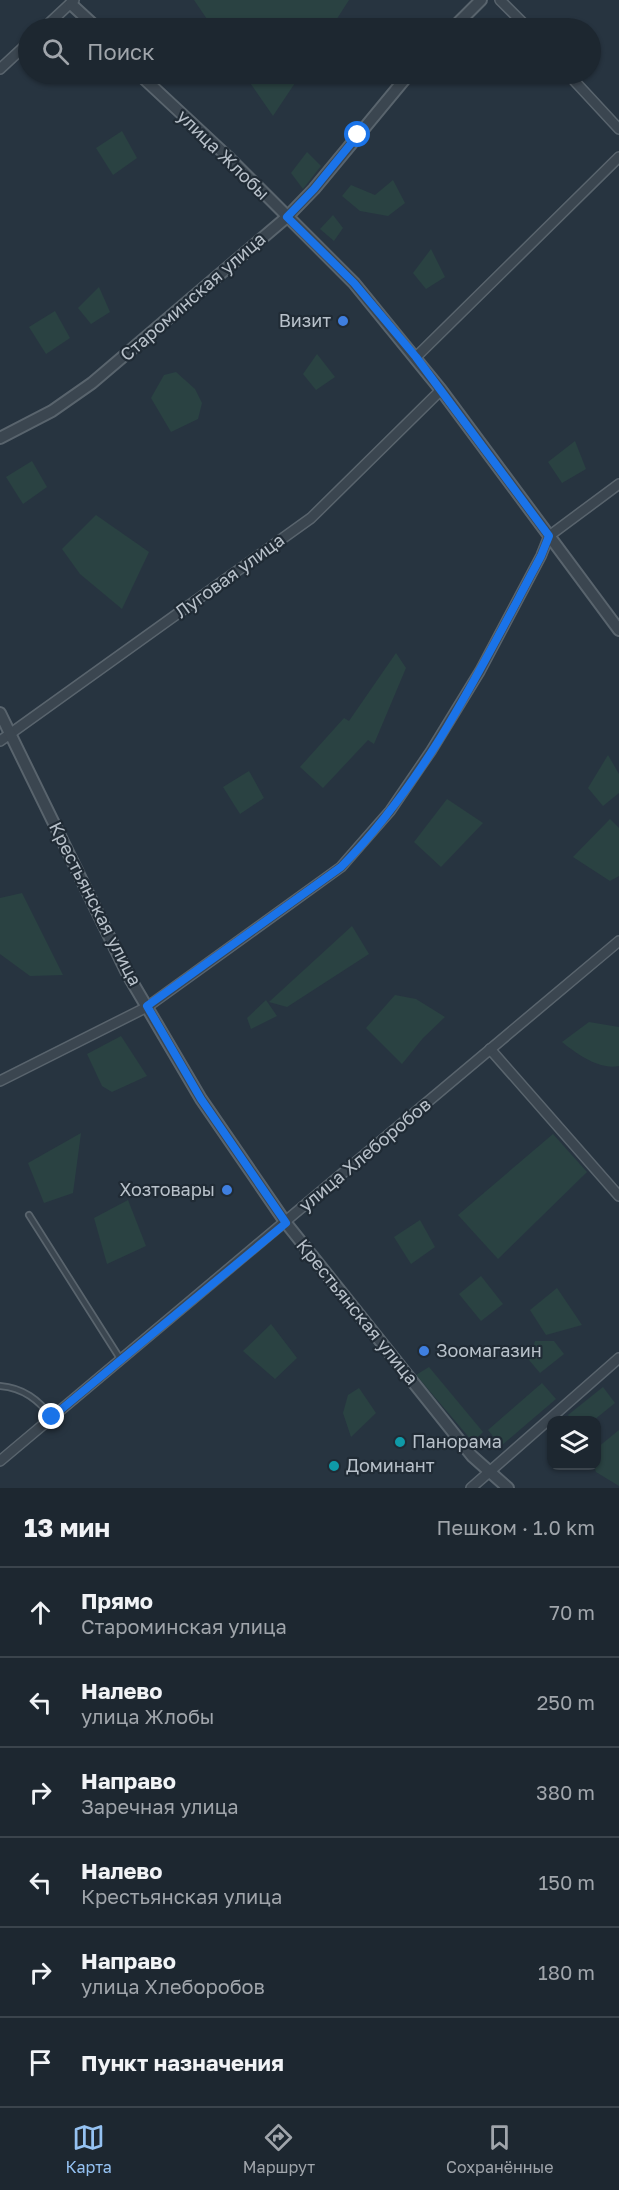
<!DOCTYPE html>
<html lang="ru">
<meta charset="utf-8">
<style>
:root{--surface:#1d2730;--page:#2a333c;--text:#f1f3f6;--muted:#a0a5ab;--line:#3b444c;--accent:#95c2f2}
body{margin:0;font-family:"Golos Text",sans-serif;background:var(--page);color:var(--text)}
.controls{position:absolute;right:18px;bottom:18px;display:grid;overflow:hidden;border-radius:12px;box-shadow:0 2px 4px #0004}
.controls button{width:54px;height:54px;display:grid;place-items:center;padding:0;border:0;border-bottom:2px solid var(--line);background:var(--surface);color:var(--text);font:30px sans-serif}
.stop{position:absolute;width:18px;height:18px;margin:-14px;border:4px solid #1a73e8;border-radius:50%;background:#fff}
.stop.end{background:#1a73e8;border-color:#fff;box-shadow:0 2px 6px #0008}
.list{margin:0;padding:0;list-style:none}
h2{display:flex;justify-content:space-between;align-items:center;height:78px;margin:0;padding:0 24px;font-size:26px}
h2 small{font-size:20px;font-weight:400;color:var(--muted)}
.list li{display:grid;grid-template-columns:39px 1fr auto;gap:18px;align-items:center;box-sizing:border-box;height:90px;padding:0 24px;border-top:2px solid var(--line)}
.list b{display:block;font-size:22px;white-space:nowrap}
.list p{margin:0;font-size:20px;white-space:nowrap;color:var(--muted)}
.list em{font-size:20px;font-style:normal;color:var(--muted)}
.icon{flex:none;width:33px;height:33px;fill:none;stroke:currentColor;stroke-width:2;stroke-linecap:round;stroke-linejoin:round}
.map{position:relative;flex:none;width:619px;height:1488px;overflow:hidden}
.search{position:absolute;background:var(--surface);box-shadow:0 2px 4px #0004;left:18px;right:18px;top:18px;height:66px;display:flex;align-items:center;gap:15px;box-sizing:border-box;padding:0 21px;border-radius:33px;color:var(--muted);font-size:22px}
.sheet{height:618px;background:var(--surface)}
nav{display:flex;justify-content:space-around;align-items:center;box-sizing:border-box;height:84px;border-top:2px solid var(--line);background:var(--surface);font-size:16px;color:var(--muted)}
nav a{display:grid;justify-items:center;gap:3px}
nav .on{color:var(--accent)}
.map>svg:first-child{display:block}
</style>
<div class="map">
<svg width="619" height="1488" viewBox="0 0 619 1488">
<rect width="100%" height="100%" fill="#273440"/>
<!-- green -->
<g fill="#2a4242">
<path d="M194,0H349L331,28H213Z"/>
<path d="M244,74H301L273,116Z"/>
<path d="M122,131L137,158L113,175L96,148Z"/>
<path d="M307,152L321,166L303,189L291,173Z"/>
<path d="M393,180L405,203L388,216L360,211L342,196L351,185L375,195Z"/>
<path d="M333,215L343,228L334,241L320,229Z"/>
<path d="M431,249L445,277L426,289L413,273Z"/>
<path d="M99,287L110,312L91,324L78,308Z"/>
<path d="M55,311L70,338L46,354L29,327Z"/>
<path d="M317,354L335,377L316,390L303,374Z"/>
<path d="M176,372L195,389L202,403L198,419L171,432L151,398L164,375Z"/>
<path d="M575,441L586,469L562,483L548,462Z"/>
<path d="M32,461L47,487L23,504L6,477Z"/>
<path d="M96,515L149,552L122,609L80,574L62,549Z"/>
<path d="M396,653L406,668L374,744L368,740L323,788L300,767L344,718L349,721Z"/>
<path d="M608,755L619,774V793L603,806L588,788Z"/>
<path d="M249,771L264,798L240,814L223,787Z"/>
<path d="M447,799L483,823L441,867L414,842Z"/>
<path d="M610,819L619,828V876L610,881L573,857Z"/>
<path d="M22,893L63,975L30,976L0,954V898Z"/>
<path d="M352,926L369,954L287,1007L269,1002Z"/>
<path d="M395,995L416,999L445,1017L423,1038L402,1064L366,1028Z"/>
<path d="M266,1000L277,1016L251,1029L247,1018Z"/>
<path d="M589,1022L619,1027V1066C599,1070 577,1054 562,1042Z"/>
<path d="M121,1036L147,1076L112,1092L102,1086L87,1054Z"/>
<path d="M81,1133L73,1193L44,1203L28,1163Z"/>
<path d="M553,1134L587,1172L498,1259L458,1215Z"/>
<path d="M128,1200L146,1246L107,1264L94,1218Z"/>
<path d="M420,1220L435,1247L411,1264L394,1237Z"/>
<path d="M481,1276L503,1304L481,1321L459,1294Z"/>
<path d="M557,1288L582,1325L546,1335L530,1310Z"/>
<path d="M271,1324L297,1358L275,1379L243,1351Z"/>
<path d="M535,1341H554L564,1354L540,1373L529,1360Z"/>
<path d="M429,1367L483,1432L473,1442L416,1375Z"/>
<path d="M542,1383L556,1399L501,1446L488,1430Z"/>
<path d="M603,1387L615,1403L594,1420H573L568,1415Z"/>
<path d="M359,1388L376,1413L351,1437L343,1413L348,1395Z"/>
<path d="M619,1430V1486L596,1472L594,1466H596L597,1448Z"/>
</g>
<g fill="none" stroke-linecap="round" stroke-linejoin="round">
<defs>
<g id="service">
<path d="M29,1215L121,1360"/>
<path d="M0,1386C24,1388 38,1400 52,1417"/>
</g>
<g id="minor">
<path d="M500,0L528,28"/>
<path d="M44,28L74,0"/>
<path d="M0,69L28,43"/>
<path d="M568,74L619,129"/>
<path d="M416,357L619,157"/>
<path d="M0,741L311,518L441,390"/>
<path d="M490,1049L619,1196"/>
<path d="M0,1081L147,1007L341,867L390,811L431,751L480,671L541,556L549,536L619,484"/>
<path d="M0,1461L619,941"/>
<path d="M471,1488L619,1358"/>
</g>
<g id="tertiary">
<path d="M71,4L97,28"/>
<path d="M453,28L481,0"/>
<path d="M139,74L227,156L354,283L441,390L619,630"/>
<path d="M0,438L52,411L92,383L287,217L314,189L409,74"/>
<path d="M0,713L128,975L201,1099L286,1223L472,1456L508,1488"/>
</g>
</defs>
<!-- service casing -->
<use href="#service" stroke="#59646d" stroke-width="8"/>
<!-- minor casing -->
<use href="#minor" stroke="#59646d" stroke-width="12"/>
<!-- tertiary casing -->
<use href="#tertiary" stroke="#59646d" stroke-width="14"/>
<!-- service -->
<use href="#service" stroke="#3b4650" stroke-width="4.5"/>
<!-- minor -->
<use href="#minor" stroke="#3b4650" stroke-width="9"/>
<!-- tertiary -->
<use href="#tertiary" stroke="#3b4650" stroke-width="10"/>
</g>
<g fill="none" stroke-linecap="round" stroke-linejoin="round">
<!-- route -->
<path stroke="#1a73e8" stroke-width="8" d="M52,1417L286,1223L201,1099L147,1006L341,867C428,779 483,664 541,556L549,536L416,357L354,283L287,217L314,189L358,135"/>
</g>
<!-- markers -->
<g fill="#3f7fe0" stroke="#202b35" stroke-width="2">
<circle cx="343" cy="321" r="6"/>
<circle cx="227" cy="1190" r="6"/>
<circle cx="424" cy="1351" r="6"/>
</g>
<g fill="#0f9aa8" stroke="#202b35" stroke-width="2">
<circle cx="400" cy="1442" r="6"/>
<circle cx="334" cy="1466" r="6"/>
</g>
<g text-anchor="middle" stroke-width="4.5" stroke-linejoin="round" paint-order="stroke">
<!-- street labels -->
<g font-size="18" fill="#b8c1ca" stroke="#202b35">
<text transform="translate(223 155) rotate(44)" y="6">улица Жлобы</text>
<text transform="translate(193 297) rotate(-41)" y="6">Староминская улица</text>
<text transform="translate(230 576) rotate(-36)" y="6">Луговая улица</text>
<text transform="translate(95 904) rotate(63)" y="6">Крестьянская улица</text>
<text transform="translate(365 1155) rotate(-40)" y="6">улица Хлеборобов</text>
<text transform="translate(357 1312) rotate(51)" y="6">Крестьянская улица</text>
</g>
<!-- poi labels -->
<g font-size="18" fill="#b8c1ca" stroke="#202b35" text-anchor="start">
<text x="331" y="327" text-anchor="end">Визит</text>
<text x="215" y="1196" text-anchor="end">Хозтовары</text>
<text x="436" y="1357">Зоомагазин</text>
<text x="412" y="1448">Панорама</text>
<text x="346" y="1472">Доминант</text>
</g>
</g>
</svg>
<div class="controls">
<button><svg class="icon" aria-label="layers" viewBox="0 0 24 24"><path d="M12 4l9 5-9 5-9-5zM3 14l9 5 9-5"/></svg></button>
</div>
<div class="stop" style="left:358px;top:135px"></div>
<div class="stop end" style="left:52px;top:1417px"></div>
<div class="search"><svg class="icon" aria-label="search" viewBox="0 0 24 24"><circle cx="10" cy="10" r="6"/><path d="M15 15l6 6"/></svg>Поиск</div>
</div>
<section class="sheet">
<h2>13 мин<small>Пешком · 1.0 km</small></h2>
<ul class="list">
<li><svg class="icon" aria-label="ahead" viewBox="0 0 24 24"><path d="M12 20V5M6 11l6-6 6 6"/></svg><div><b>Прямо</b><p>Староминская улица</p></div><em>70 m</em></li>
<li><svg class="icon" aria-label="left" viewBox="0 0 24 24"><path d="M17 20v-9H6M10 6l-5 5 5 5"/></svg><div><b>Налево</b><p>улица Жлобы</p></div><em>250 m</em></li>
<li><svg class="icon" aria-label="right" viewBox="0 0 24 24"><path d="M7 20v-9h11M14 6l5 5-5 5"/></svg><div><b>Направо</b><p>Заречная улица</p></div><em>380 m</em></li>
<li><svg class="icon" aria-label="left" viewBox="0 0 24 24"><path d="M17 20v-9H6M10 6l-5 5 5 5"/></svg><div><b>Налево</b><p>Крестьянская улица</p></div><em>150 m</em></li>
<li><svg class="icon" aria-label="right" viewBox="0 0 24 24"><path d="M7 20v-9h11M14 6l5 5-5 5"/></svg><div><b>Направо</b><p>улица Хлеборобов</p></div><em>180 m</em></li>
<li><svg class="icon" aria-label="arrive" viewBox="0 0 24 24"><path d="M6 21V4h12l-3 4 3 4H6"/></svg><div><b>Пункт назначения</b></div></li>
</ul>
</section>
<nav>
<a class="on"><svg class="icon" aria-label="map" viewBox="0 0 24 24"><path d="M3 6l6-2 6 2 6-2v14l-6 2-6-2-6 2zM9 4v14M15 6v14"/></svg>Карта</a>
<a><svg class="icon" aria-label="directions" viewBox="0 0 24 24"><path d="M12 3l9 9-9 9-9-9zM9 14v-3h6M13 9l2 2-2 2"/></svg>Маршрут</a>
<a><svg class="icon" aria-label="saved" viewBox="0 0 24 24"><path d="M7 4h10v16l-5-4-5 4z"/></svg>Сохранённые</a>
</nav>
